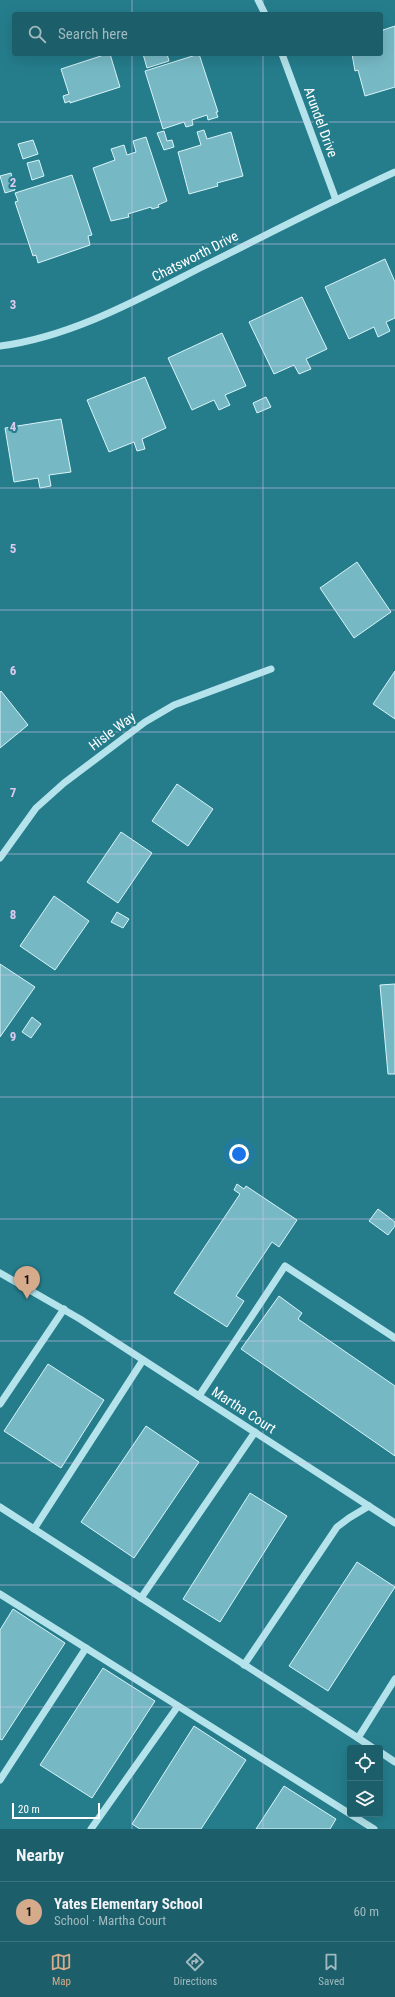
<!DOCTYPE html>
<meta charset="utf-8">
<style>
:root{--surface:#1c5e69;--page:#296771;--text:#f1f3f6;--muted:#a0bac0;--line:#3a737d;--accent:#d6ab8b}
body{margin:0;font-family:"Roboto Condensed",sans-serif;background:var(--page);color:var(--text)}
.controls{position:absolute;right:12px;bottom:12px;display:grid;overflow:hidden;border-radius:4px;box-shadow:0 4px 16px #0002}
.controls button{width:36px;height:36px;display:grid;place-items:center;padding:0;border:0;border-bottom:1px solid var(--line);background:var(--surface);color:var(--text);font:20px sans-serif}
.scale{position:absolute;left:12px;bottom:10px;width:88px;box-sizing:border-box;padding-left:4px;border:2px solid #fff;border-top:0;font-size:11px;line-height:14px;white-space:nowrap;color:#fff;-webkit-text-stroke:3px #257d8c;paint-order:stroke}
.you{position:absolute;left:239px;top:1154px;width:14px;height:14px;margin:-10px;border:3px solid #fff;border-radius:50%;background:#1a73e8;box-shadow:0 0 0 6px #1a73e833}
.badge{display:grid;place-items:center;width:26px;height:26px;border-radius:50%;background:var(--accent);color:#111;font-size:13px;font-weight:700}
.pin{position:absolute;translate:-50% -33px;filter:drop-shadow(0 1px 2px #0008)}
.pin::after{content:'';position:absolute;top:21px;width:14px;height:12px;background:inherit;clip-path:polygon(0 0,100% 0,50% 100%)}
.list{margin:0;padding:0;list-style:none}
h2{display:flex;justify-content:space-between;align-items:center;height:52px;margin:0;padding:0 16px;font-size:17px}
h2 small{font-size:13px;font-weight:400;color:var(--muted)}
.list li{display:grid;grid-template-columns:26px 1fr auto;gap:12px;align-items:center;box-sizing:border-box;height:60px;padding:0 16px;border-top:1px solid var(--line)}
.list b{display:block;font-size:15px;white-space:nowrap}
.list p{margin:0;font-size:13px;white-space:nowrap;color:var(--muted)}
.list em{font-size:13px;font-style:normal;color:var(--muted)}
.icon{flex:none;width:22px;height:22px;fill:none;stroke:currentColor;stroke-width:2;stroke-linecap:round;stroke-linejoin:round}
.map{position:relative;flex:none;width:395px;height:1829px;overflow:hidden}
.search{position:absolute;background:var(--surface);box-shadow:0 4px 16px #0002;left:12px;right:12px;top:12px;height:44px;display:flex;align-items:center;gap:10px;box-sizing:border-box;padding:0 14px;border-radius:4px;color:var(--muted);font-size:15px}
.sheet{height:112px;background:var(--surface)}
nav{display:flex;justify-content:space-around;align-items:center;box-sizing:border-box;height:56px;border-top:1px solid var(--line);background:var(--surface);font-size:11px;color:var(--muted)}
nav a{display:grid;justify-items:center;gap:2px}
nav .on{color:var(--accent)}
.map>svg:first-child{display:block}
</style>
<div class="map">
<svg width="395" height="1829" viewBox="0 0 395 1829">
<rect width="100%" height="100%" fill="#257d8c"/>
<!-- building -->
<g fill="#76b9c5" stroke="#d8f4f8">
<path d="M381,24L383,30L395,26V87L365,96L358,70L355,71L352,54H381Z"/>
<path d="M107,54H110L120,87L70,103V101L65,103L63,96L69,94L61,69Z"/>
<path d="M143,54H167L169,61L147,68Z"/>
<path d="M199,54L218,112H216L218,117L208,120L207,115L192,120L193,125L186,127L184,122L163,129L145,71Z"/>
<path d="M204,130L207,139L231,132L243,176L217,183L218,186L189,194L178,152L201,145L197,132Z"/>
<path d="M164,131L167,141L172,140L174,147L164,150L157,133Z"/>
<path d="M146,137L167,201L158,205L159,207L152,209L151,207L128,214L129,217L111,221L93,168L115,160L111,149L124,145L127,155L136,152L133,141Z"/>
<path d="M33,140L38,154L23,159L18,144Z"/>
<path d="M39,160L44,176L32,180L27,163Z"/>
<path d="M11,173L15,190L5,193L0,176Z"/>
<path d="M72,175L92,235L88,236L90,245L38,263L36,255L33,256L15,202L18,201L15,193Z"/>
<path d="M385,259L395,282V318L386,322L390,331L378,337L374,327L349,339L325,287Z"/>
<path d="M302,297L327,349L306,359L311,369L299,374L294,365L274,374L249,322Z"/>
<path d="M222,333L246,386L225,395L230,405L219,410L214,400L192,410L168,358Z"/>
<path d="M145,377L166,428L142,439L145,449L137,451L134,442L109,452L87,400Z"/>
<path d="M266,397L271,407L257,413L253,403Z"/>
<path d="M61,419L71,472L49,475L51,486L40,488L38,478L14,482L5,428Z"/>
<path d="M357,562L391,612L354,638L320,588Z"/>
<path d="M395,671V719L373,704Z"/>
<path d="M1,691L28,725L0,748V692Z"/>
<path d="M177,784L213,809L188,846L152,821Z"/>
<path d="M121,832L152,853L118,903L87,882Z"/>
<path d="M54,896L89,921L55,970L20,946Z"/>
<path d="M117,912L129,919L123,928L111,922Z"/>
<path d="M0,964L35,987L0,1037Z"/>
<path d="M395,984V1074H388L380,985Z"/>
<path d="M32,1017L41,1024L31,1038L22,1032Z"/>
<path d="M237,1184L244,1189L246,1186L297,1220L279,1247L272,1242L236,1296L244,1301L227,1327L174,1293L240,1194L234,1190Z"/>
<path d="M378,1209L395,1222V1226L388,1235L369,1221Z"/>
<path d="M279,1296L302,1313L298,1319L395,1386V1456L241,1349Z"/>
<path d="M48,1364L104,1400L61,1468L4,1431Z"/>
<path d="M146,1426L199,1462L134,1558L81,1522Z"/>
<path d="M250,1493L287,1516L220,1622L183,1599Z"/>
<path d="M357,1562L395,1587L328,1691L289,1666Z"/>
<path d="M13,1609L65,1643L2,1740L0,1739V1630Z"/>
<path d="M103,1668L155,1701L92,1798L40,1765Z"/>
<path d="M194,1726L246,1760L201,1829H140L132,1824Z"/>
<path d="M284,1786L336,1819L330,1829H256Z"/>
</g>
<g fill="none" stroke-linecap="round" stroke-linejoin="round">
<!-- minor -->
<g stroke="#b4e3eb" stroke-width="7">
<path d="M258,0L265,14"/>
<path d="M282,54L336,200"/>
<path d="M0,346C71,337 139,299 202,267C266,235 330,202 395,172"/>
<path d="M0,858L36,808L64,783L145,722L174,705L271,669"/>
<path d="M0,1273L80,1319L395,1523"/>
<path d="M199,1396L285,1266L395,1338"/>
<path d="M0,1404L64,1309"/>
<path d="M0,1507L358,1738"/>
<path d="M34,1529L143,1360"/>
<path d="M0,1594L374,1829"/>
<path d="M141,1598L255,1432"/>
<path d="M244,1665L337,1527L349,1518L369,1506"/>
<path d="M373,1748L358,1738L395,1679"/>
<path d="M380,1752L395,1762"/>
<path d="M0,1780L86,1648"/>
<path d="M91,1829L178,1706"/>
</g>
</g>
<!-- grid -->
<path fill="none" stroke="#decaef" stroke-width="1" stroke-opacity="0.55" d="M132,0V14M263,0V14M132,54V1829M263,54V1829M0,122H395M0,244H395M0,366H395M0,488H395M0,610H395M0,732H395M0,854H395M0,975H395M0,1097H395M0,1219H395M0,1341H395M0,1463H395M0,1585H395M0,1707H395"/>
<g text-anchor="middle" stroke-width="4" stroke-linejoin="round" paint-order="stroke">
<!-- street labels -->
<g font-size="14" fill="#fff" stroke="#257d8c">
<text transform="translate(321 122) rotate(70)" y="5">Arundel Drive</text>
<text transform="translate(195 256) rotate(-27)" y="5">Chatsworth Drive</text>
<text transform="translate(112 731) rotate(-37)" y="5">Hisle Way</text>
<text transform="translate(244 1410) rotate(33)" y="5">Martha Court</text>
</g>
</g>
<g font-size="13" text-anchor="middle" font-weight="bold" fill="#decaef" stroke="#257d8c" stroke-width="4" stroke-linejoin="round" paint-order="stroke">
<text x="13" y="187">2</text>
<text x="13" y="309">3</text>
<text x="13" y="431">4</text>
<text x="13" y="553">5</text>
<text x="13" y="675">6</text>
<text x="13" y="797">7</text>
<text x="13" y="919">8</text>
<text x="13" y="1041">9</text>
</g>
</svg>
<div class="controls">
<button><svg class="icon" aria-label="locate" viewBox="0 0 24 24"><circle cx="12" cy="12" r="6"/><path d="M12 2v4M12 18v4M2 12h4M18 12h4"/></svg></button>
<button><svg class="icon" aria-label="layers" viewBox="0 0 24 24"><path d="M12 4l9 5-9 5-9-5zM3 14l9 5 9-5"/></svg></button>
</div>
<div class="scale">20 m</div>
<div class="you"></div>
<div class="pin badge" style="left:27px;top:1299px">1</div>
<div class="search"><svg class="icon" aria-label="search" viewBox="0 0 24 24"><circle cx="10" cy="10" r="6"/><path d="M15 15l6 6"/></svg>Search here</div>
</div>
<section class="sheet">
<h2>Nearby<small></small></h2>
<ul class="list">
<li><span class="badge">1</span><div><b>Yates Elementary School</b><p>School · Martha Court</p></div><em>60 m</em></li>
</ul>
</section>
<nav>
<a class="on"><svg class="icon" aria-label="map" viewBox="0 0 24 24"><path d="M3 6l6-2 6 2 6-2v14l-6 2-6-2-6 2zM9 4v14M15 6v14"/></svg>Map</a>
<a><svg class="icon" aria-label="directions" viewBox="0 0 24 24"><path d="M12 3l9 9-9 9-9-9zM9 14v-3h6M13 9l2 2-2 2"/></svg>Directions</a>
<a><svg class="icon" aria-label="saved" viewBox="0 0 24 24"><path d="M7 4h10v16l-5-4-5 4z"/></svg>Saved</a>
</nav>
